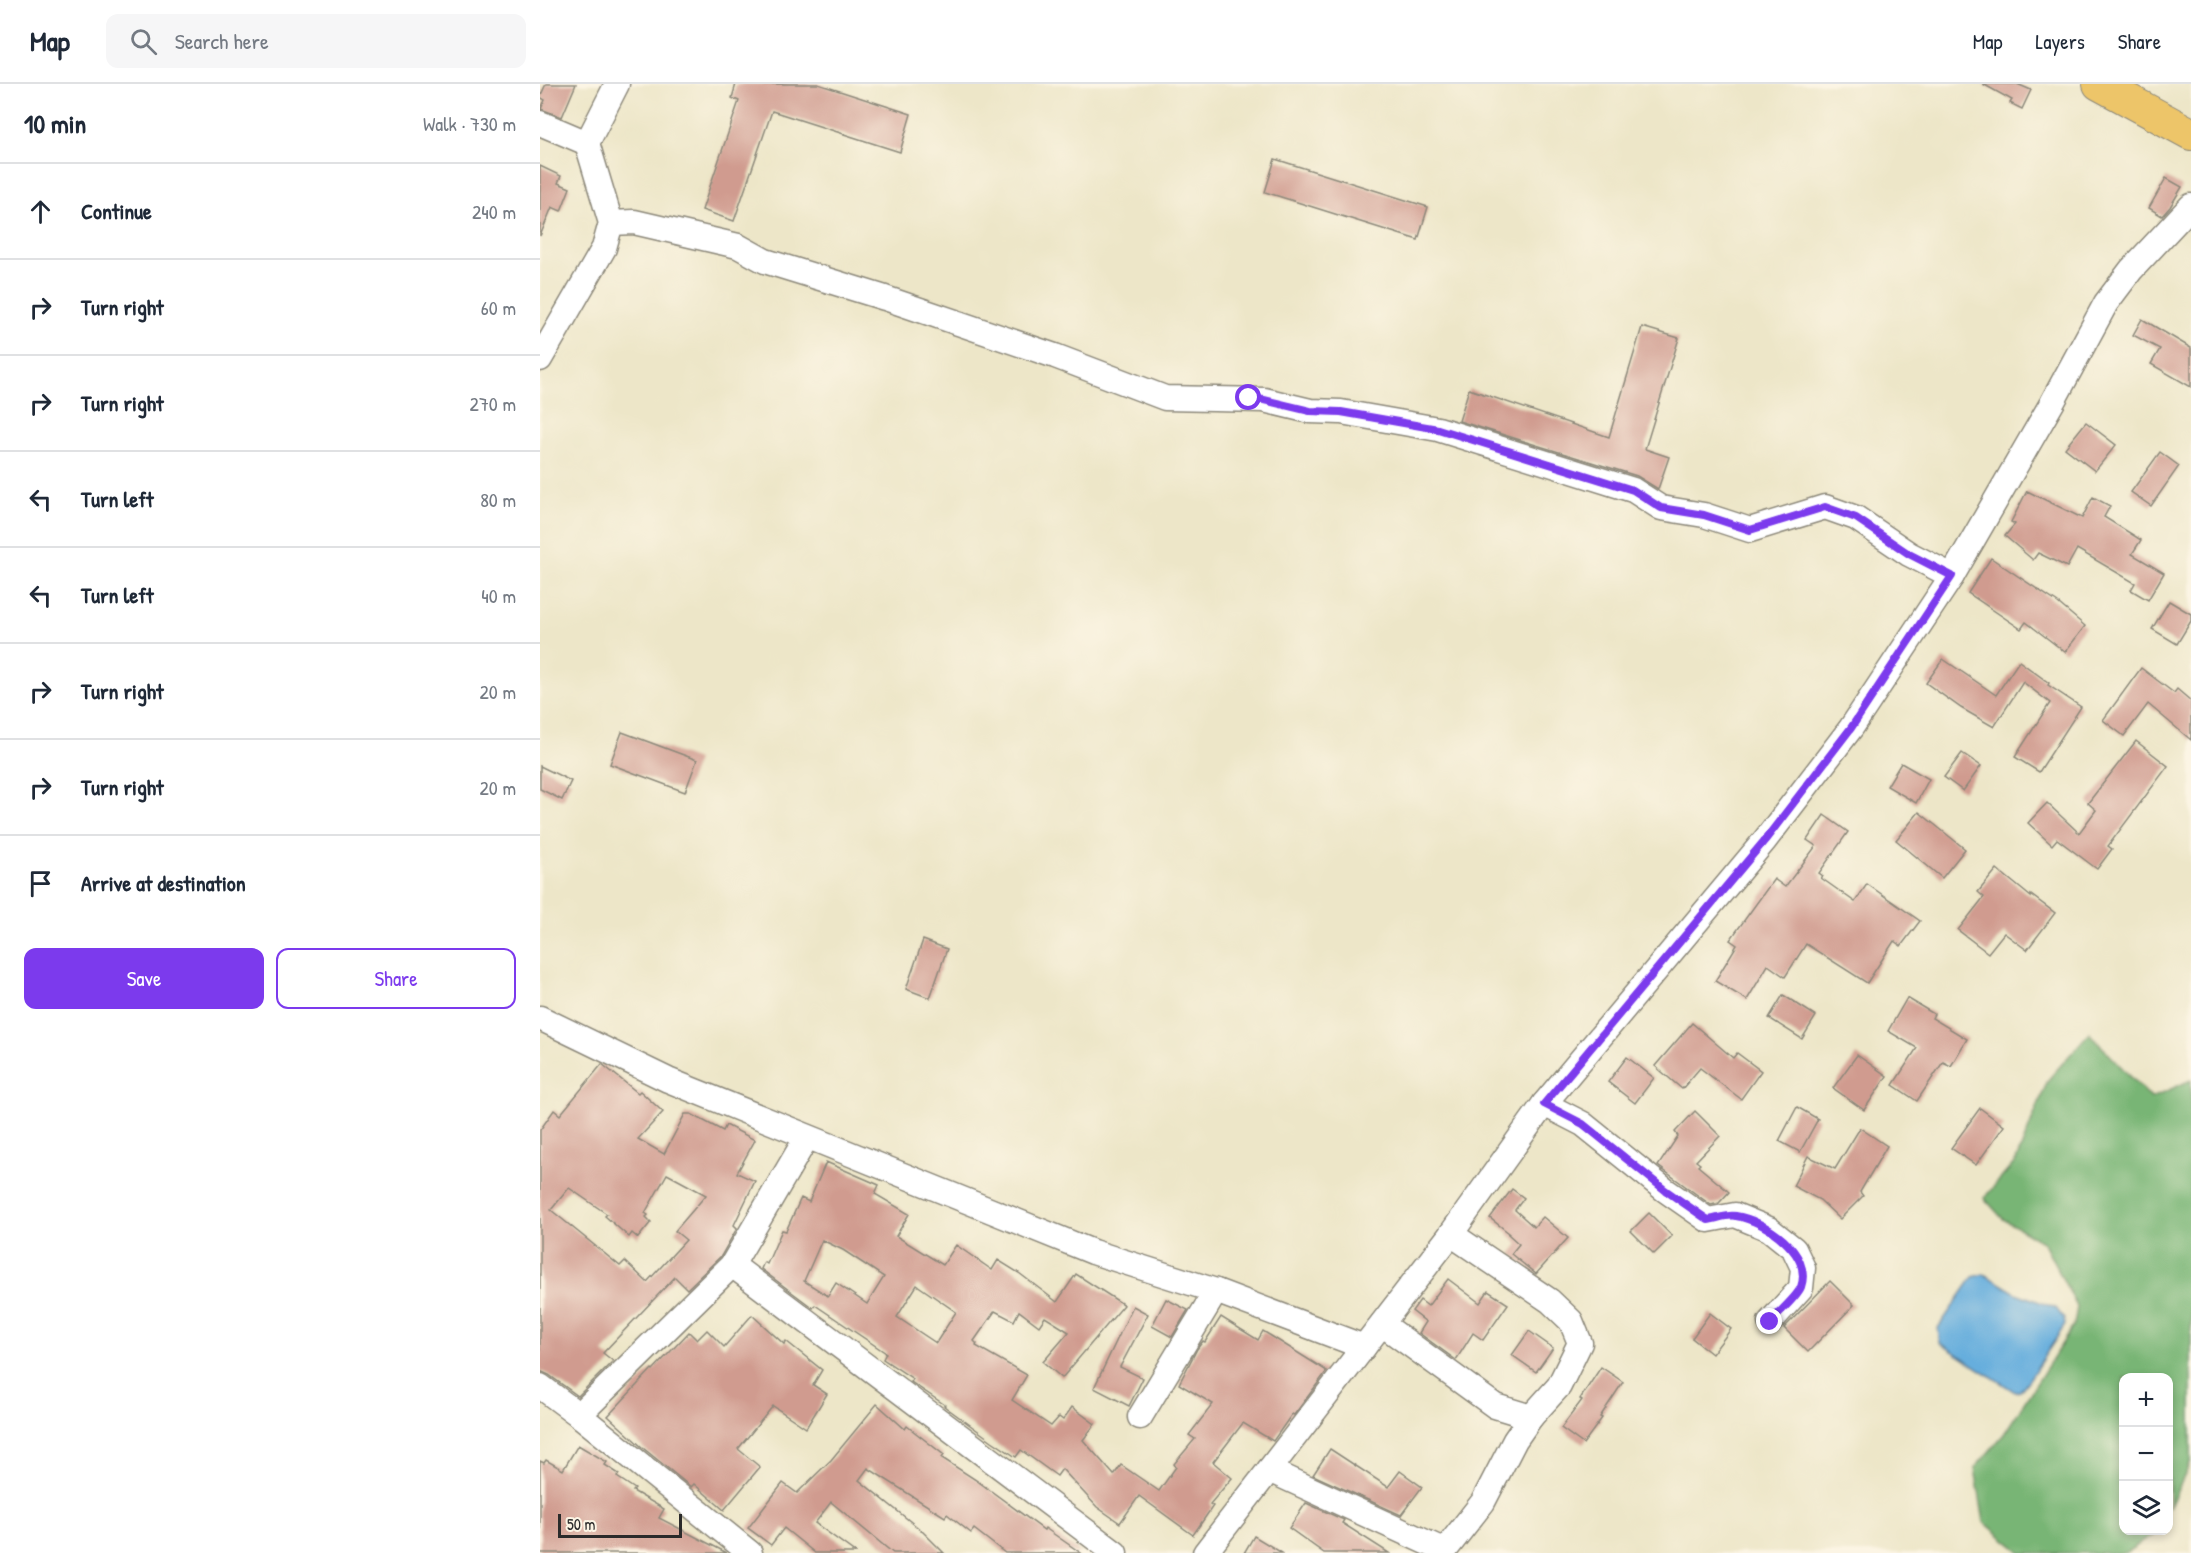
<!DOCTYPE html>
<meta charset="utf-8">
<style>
:root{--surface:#fff;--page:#f6f6f7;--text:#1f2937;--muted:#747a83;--line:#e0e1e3;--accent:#7c3aed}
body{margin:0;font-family:"Patrick Hand",sans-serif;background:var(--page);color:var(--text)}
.controls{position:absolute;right:18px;bottom:18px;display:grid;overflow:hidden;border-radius:12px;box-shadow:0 3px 9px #0003}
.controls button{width:54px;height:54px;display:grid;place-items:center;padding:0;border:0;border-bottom:2px solid var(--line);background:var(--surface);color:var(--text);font:30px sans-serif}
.scale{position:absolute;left:18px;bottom:15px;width:124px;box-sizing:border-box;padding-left:6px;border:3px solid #2b2b2b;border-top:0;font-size:16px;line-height:21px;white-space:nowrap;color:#2b2b2b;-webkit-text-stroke:4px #fcf5e5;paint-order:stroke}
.stop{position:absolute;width:18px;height:18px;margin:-14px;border:4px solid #7c3aed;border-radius:50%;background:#fff}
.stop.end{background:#7c3aed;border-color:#fff;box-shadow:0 2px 6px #0008}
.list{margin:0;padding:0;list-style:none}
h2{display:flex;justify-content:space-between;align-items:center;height:78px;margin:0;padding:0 24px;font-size:26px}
h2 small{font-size:20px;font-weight:400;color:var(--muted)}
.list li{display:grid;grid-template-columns:39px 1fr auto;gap:18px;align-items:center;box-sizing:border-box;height:96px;padding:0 24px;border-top:2px solid var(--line)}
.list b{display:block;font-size:22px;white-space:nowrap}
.list em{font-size:20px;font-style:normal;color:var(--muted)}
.actions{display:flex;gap:12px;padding:18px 24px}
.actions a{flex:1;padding:14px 0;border:2px solid var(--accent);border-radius:12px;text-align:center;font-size:21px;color:var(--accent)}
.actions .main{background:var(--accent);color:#fff}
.icon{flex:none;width:33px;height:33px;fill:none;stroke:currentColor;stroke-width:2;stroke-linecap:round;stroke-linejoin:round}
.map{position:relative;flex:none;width:1651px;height:1469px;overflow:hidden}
header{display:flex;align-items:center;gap:36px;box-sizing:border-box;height:84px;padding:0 30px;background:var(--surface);border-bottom:2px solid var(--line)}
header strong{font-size:28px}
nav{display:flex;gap:33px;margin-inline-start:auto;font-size:21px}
.search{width:420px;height:54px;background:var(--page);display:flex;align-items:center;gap:15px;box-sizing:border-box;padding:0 21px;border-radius:12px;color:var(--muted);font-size:22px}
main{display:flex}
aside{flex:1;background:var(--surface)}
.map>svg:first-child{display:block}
</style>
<header>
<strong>Map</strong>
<div class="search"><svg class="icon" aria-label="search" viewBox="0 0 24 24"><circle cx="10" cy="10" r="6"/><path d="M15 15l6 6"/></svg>Search here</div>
<nav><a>Map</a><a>Layers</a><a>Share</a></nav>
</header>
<main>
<aside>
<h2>10 min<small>Walk · 730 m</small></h2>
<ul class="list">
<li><svg class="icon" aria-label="ahead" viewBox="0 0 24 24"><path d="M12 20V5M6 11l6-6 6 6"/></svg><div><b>Continue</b></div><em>240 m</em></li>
<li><svg class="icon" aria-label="right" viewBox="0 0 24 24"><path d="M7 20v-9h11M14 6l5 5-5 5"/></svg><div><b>Turn right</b></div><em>60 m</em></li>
<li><svg class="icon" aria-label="right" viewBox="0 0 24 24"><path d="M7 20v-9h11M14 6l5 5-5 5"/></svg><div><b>Turn right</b></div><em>270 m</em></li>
<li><svg class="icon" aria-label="left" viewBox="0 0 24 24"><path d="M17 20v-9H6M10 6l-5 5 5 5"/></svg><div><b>Turn left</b></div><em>80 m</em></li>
<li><svg class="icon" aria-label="left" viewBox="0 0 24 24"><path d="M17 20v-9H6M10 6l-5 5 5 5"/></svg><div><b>Turn left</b></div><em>40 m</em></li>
<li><svg class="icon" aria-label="right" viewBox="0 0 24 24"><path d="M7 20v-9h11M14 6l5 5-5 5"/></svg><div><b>Turn right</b></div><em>20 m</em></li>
<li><svg class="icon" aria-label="right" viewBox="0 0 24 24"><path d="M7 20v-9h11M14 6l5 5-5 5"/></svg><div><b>Turn right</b></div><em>20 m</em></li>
<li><svg class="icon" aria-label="arrive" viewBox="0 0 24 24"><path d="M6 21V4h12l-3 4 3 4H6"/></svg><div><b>Arrive at destination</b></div></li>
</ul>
<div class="actions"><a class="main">Save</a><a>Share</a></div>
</aside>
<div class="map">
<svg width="1651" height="1469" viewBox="0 0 1651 1469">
<rect width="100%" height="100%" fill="#fcf5e5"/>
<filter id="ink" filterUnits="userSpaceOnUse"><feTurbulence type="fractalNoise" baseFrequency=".0167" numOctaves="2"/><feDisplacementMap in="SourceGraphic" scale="12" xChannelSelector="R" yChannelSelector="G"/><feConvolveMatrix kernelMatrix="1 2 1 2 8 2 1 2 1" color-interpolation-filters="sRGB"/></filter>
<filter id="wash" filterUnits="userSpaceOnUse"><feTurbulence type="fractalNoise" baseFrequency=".008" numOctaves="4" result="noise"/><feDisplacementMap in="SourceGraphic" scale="24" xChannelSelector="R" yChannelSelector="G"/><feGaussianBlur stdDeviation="1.35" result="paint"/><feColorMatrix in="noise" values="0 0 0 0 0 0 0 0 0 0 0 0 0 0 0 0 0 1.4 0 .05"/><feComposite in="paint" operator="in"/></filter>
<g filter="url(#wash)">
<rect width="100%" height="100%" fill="#ede6c8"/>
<!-- forest -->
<path fill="#78b575" stroke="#527050" stroke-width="1.5" d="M1549,949L1611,1014L1651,996V1378L1629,1424L1628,1294H1584V1446L1618,1447L1617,1449L1585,1469H1482L1444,1438L1435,1384L1464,1350L1534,1241L1537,1223L1504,1159L1463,1135L1444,1114L1476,1077L1508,996Z"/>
<!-- water -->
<path fill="#66aedd" stroke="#486c84" stroke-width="1.5" d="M1444,1190L1476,1209L1516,1224L1524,1235L1525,1241L1490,1294L1480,1307L1475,1308L1400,1259L1398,1244L1433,1193Z"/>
<g id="blocks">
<!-- building -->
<g fill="#d09b8f" fill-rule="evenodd">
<path d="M6,0H36L22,33L1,25L5,16L0,13Z"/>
<path d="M196,0H278L371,30L360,68L232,27L194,137L162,126L199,17L192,14Z"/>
<path d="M1443,0H1477L1491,6L1482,25L1470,19L1472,16Z"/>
<path d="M735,75L888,123L878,156L725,108Z"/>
<path d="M0,82L21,92L18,99L30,104L21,127L12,123L0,152Z"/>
<path d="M1626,94L1642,103L1630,123L1622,132L1609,124Z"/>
<path d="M1602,235L1651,264V303L1611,280L1620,265L1593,251Z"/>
<path d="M1102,243L1139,254L1105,365L1129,373L1118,405L1097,392L919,337L929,305L1069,353Z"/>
<path d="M1546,338L1576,361L1555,387L1525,364Z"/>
<path d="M1620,368L1639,382L1611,422L1591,408Z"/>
<path d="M1487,407L1542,434L1553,413L1570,422L1564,433L1601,456L1592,470L1624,489L1608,516L1591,506L1595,499L1537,465L1527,483L1498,469L1493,476L1465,452L1475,440L1471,438Z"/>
<path d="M1451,474L1518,519L1545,542L1525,568L1486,538L1481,545L1428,509Z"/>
<path d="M1629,517L1651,530V537L1637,560L1612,545Z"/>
<path d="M1403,575L1456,611L1479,577L1509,599L1508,601L1541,623L1499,688L1475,673L1510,619L1483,598L1454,643L1421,624L1386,599Z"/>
<path d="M1601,584L1634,609L1637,605L1651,617V656L1608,620L1584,652L1563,636Z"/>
<path d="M82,648L157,676L145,708L70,680Z"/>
<path d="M1596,657L1628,682L1568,762L1572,765L1557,785L1517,755L1512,761L1488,739L1507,719L1539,749L1556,726L1548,719Z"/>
<path d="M1422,669L1441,682L1423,707L1404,693Z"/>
<path d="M1361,679L1389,695L1376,719L1347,702Z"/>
<path d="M0,682L31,697L22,716L0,705Z"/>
<path d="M1379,728L1425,765L1402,794L1356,756Z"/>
<path d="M1284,731L1308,748L1279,789L1283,792L1281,794L1315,818L1327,800L1380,837L1361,862L1354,857L1327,899L1266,860L1245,893L1228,881L1207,916L1175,897L1197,861L1190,856L1234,795L1245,803L1276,762L1267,756Z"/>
<path d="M1457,785L1491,813V811L1515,829L1487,866L1464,849L1448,869L1418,846L1444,813L1438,808Z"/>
<path d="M383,856L407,865L390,914L366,905Z"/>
<path d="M1243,911L1276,932L1262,955L1229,934Z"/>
<path d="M1367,914L1394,930L1392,934L1427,955L1411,982L1403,978L1377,1017L1353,1001L1377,964L1348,947Z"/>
<path d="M1152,939L1193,974L1197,969L1221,987L1201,1015L1160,984L1142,1005L1115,982Z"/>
<path d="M1317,971L1347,992L1324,1026L1293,1004Z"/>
<path d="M1087,973L1114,994L1095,1019L1068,998Z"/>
<path d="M62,980L98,1009L100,1007L123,1028L98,1055L124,1070L145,1030H151L183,1047L186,1041L215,1056L197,1089L215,1097L194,1141L197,1144L181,1172L147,1205L135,1193L63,1269L73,1277L38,1312L9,1291L0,1287V1046L14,1026L20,1031ZM127,1090L166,1111L135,1147L146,1156L107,1198L85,1177L80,1182L11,1126L29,1104L67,1130L65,1132L89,1153L92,1149L98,1154L111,1138L106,1133L108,1131L105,1129Z"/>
<path d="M1257,1023L1278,1035L1260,1068L1239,1057Z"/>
<path d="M1440,1024L1464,1042L1436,1081L1411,1064Z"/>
<path d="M1155,1027L1180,1052L1156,1077L1160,1080L1158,1082L1189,1108L1179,1119L1171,1121L1118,1082L1138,1052L1135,1048Z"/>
<path d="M1320,1044L1347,1062L1320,1108L1323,1112L1300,1135L1280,1116L1253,1102L1268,1072L1295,1085Z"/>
<path d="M286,1078L339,1101L335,1110L369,1130L356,1152L403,1181L416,1161L452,1186L458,1176L479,1189L517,1218L536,1190L584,1221L522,1294L503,1278L529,1248L505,1233L499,1242L479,1227L474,1237L455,1227L434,1257L437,1260L436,1262L487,1291L472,1316L511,1342L519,1333L523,1336L532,1323L555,1340L543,1356L574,1391L581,1381L619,1407L636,1383L634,1380L655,1355L649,1351L673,1320L639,1300L657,1265L663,1257L665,1258L681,1233L718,1256L723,1247L787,1287L754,1331L752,1330L733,1357L703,1339L673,1378L692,1394L670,1420L673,1422L653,1451L599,1412L580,1439L557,1423L522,1385L517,1392L481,1366L476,1373L452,1357L404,1322L405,1321L371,1298L373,1295L343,1275L346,1269L275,1221L273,1224L221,1185L224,1178L227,1180L242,1146L246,1147L261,1114L269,1118ZM282,1156L303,1166L344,1193L327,1220L296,1199L288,1212L264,1197ZM377,1201L416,1228L396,1259L357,1233Z"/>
<path d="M972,1105L984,1114L975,1126L994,1143L1003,1133L1028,1154L996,1190L971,1170L979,1160L968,1150L969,1149L950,1134Z"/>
<path d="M1109,1129L1132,1152L1114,1170L1091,1147Z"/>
<path d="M908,1195L940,1219L948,1207L968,1220L943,1256L933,1249L916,1276L879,1249L886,1238L872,1227L880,1216L888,1222Z"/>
<path d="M1290,1197L1314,1221L1268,1268L1244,1244Z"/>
<path d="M626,1215L648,1226L632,1253L612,1242Z"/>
<path d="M593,1222L608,1230L580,1283L603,1294L589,1322L554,1304Z"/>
<path d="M1170,1229L1191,1245L1172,1270L1152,1254Z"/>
<path d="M212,1231L244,1260L246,1257L282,1286L273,1301L287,1310L266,1344L233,1322L198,1365L220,1383L184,1426L154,1400L151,1403L103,1364L68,1332L112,1285L113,1286L149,1248L157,1256L167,1246L184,1263Z"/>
<path d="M989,1247L1013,1264L996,1288L972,1271Z"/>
<path d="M1061,1283L1083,1298L1060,1333L1062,1334L1043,1360L1021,1344L1042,1316L1040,1315Z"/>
<path d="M337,1320L365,1345L367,1342L404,1371L402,1374L436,1396L504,1446L505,1444L541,1469H465L434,1445L431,1449L407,1430L405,1433L328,1384L319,1396L381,1446L404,1469H353L291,1418L275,1439L316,1469H275L244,1444L231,1461L208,1444L243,1399L257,1409L291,1376Z"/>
<path d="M38,1361L67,1378L65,1381L79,1390L77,1393L95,1405L93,1407L124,1425L119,1434L187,1469H0V1377L4,1379L6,1376L23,1386Z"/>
<path d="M790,1365L848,1403L860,1387L882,1403L861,1431L773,1391Z"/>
<path d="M766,1419L804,1436L802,1439L849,1469H784L749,1444Z"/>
<path d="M714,1452L742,1469H704Z"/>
</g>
</g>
</g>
<g filter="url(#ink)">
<use href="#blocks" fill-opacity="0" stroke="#8c887a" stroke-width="1.5"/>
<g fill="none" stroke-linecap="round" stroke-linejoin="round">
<defs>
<g id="minor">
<path d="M0,39L47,59"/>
<path d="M71,139L94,138L198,162L225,177L345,214L515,272L625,314L724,316L770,327L801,328L898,345L1093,406L1121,424L1164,431L1210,446L1285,423L1316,434L1369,470L1412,492"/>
<path d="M0,275L64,164L71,139L47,59L77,0"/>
<path d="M0,934L128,996L553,1168L676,1207L824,1263"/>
<path d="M1004,1020L1043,1040L1125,1106L1168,1136L1195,1131L1229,1145L1254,1165L1263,1184L1261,1204L1230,1238"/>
<path d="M192,1181L575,1469"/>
<path d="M842,1240L955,1322L991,1333"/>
<path d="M0,1302L39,1331L210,1469"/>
<path d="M39,1331L192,1181L267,1053"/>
<path d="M600,1333L676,1207"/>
<path d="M729,1386L905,1467"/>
<path d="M665,1469L911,1150L1004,1020L1225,756L1311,644L1412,492L1512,319L1566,219L1591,186L1651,122"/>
<path d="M903,1469L943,1418L975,1356L991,1333L1019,1302L1040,1259L1031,1237L1010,1217L911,1150"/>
</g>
<path id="major" d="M1559,0L1651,50"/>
</defs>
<!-- minor casing -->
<use href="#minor" stroke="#8c887a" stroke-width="27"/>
<!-- major casing -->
<use href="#major" stroke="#8c887a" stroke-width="34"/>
<!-- minor -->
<use href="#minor" stroke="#fff" stroke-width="24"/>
<!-- major -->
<use href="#major" stroke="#edc569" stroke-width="32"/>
</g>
</g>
<g fill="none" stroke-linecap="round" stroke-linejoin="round" filter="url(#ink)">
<!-- route -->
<path stroke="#7c3aed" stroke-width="8" d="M709,314L724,316L770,327L801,328L898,345L1093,406L1121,424L1164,431L1210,446L1285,423L1316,434L1369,470L1412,492L1311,644L1225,756L1004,1020L1043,1040L1125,1106L1168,1136C1176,1135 1188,1130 1196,1132C1224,1136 1273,1169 1261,1203C1257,1213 1238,1229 1230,1238"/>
</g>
</svg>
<div class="controls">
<button>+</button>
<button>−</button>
<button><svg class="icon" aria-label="layers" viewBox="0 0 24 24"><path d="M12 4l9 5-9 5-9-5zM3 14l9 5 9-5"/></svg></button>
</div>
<div class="scale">50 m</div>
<div class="stop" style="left:709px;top:314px"></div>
<div class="stop end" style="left:1230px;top:1238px"></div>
</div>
</main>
